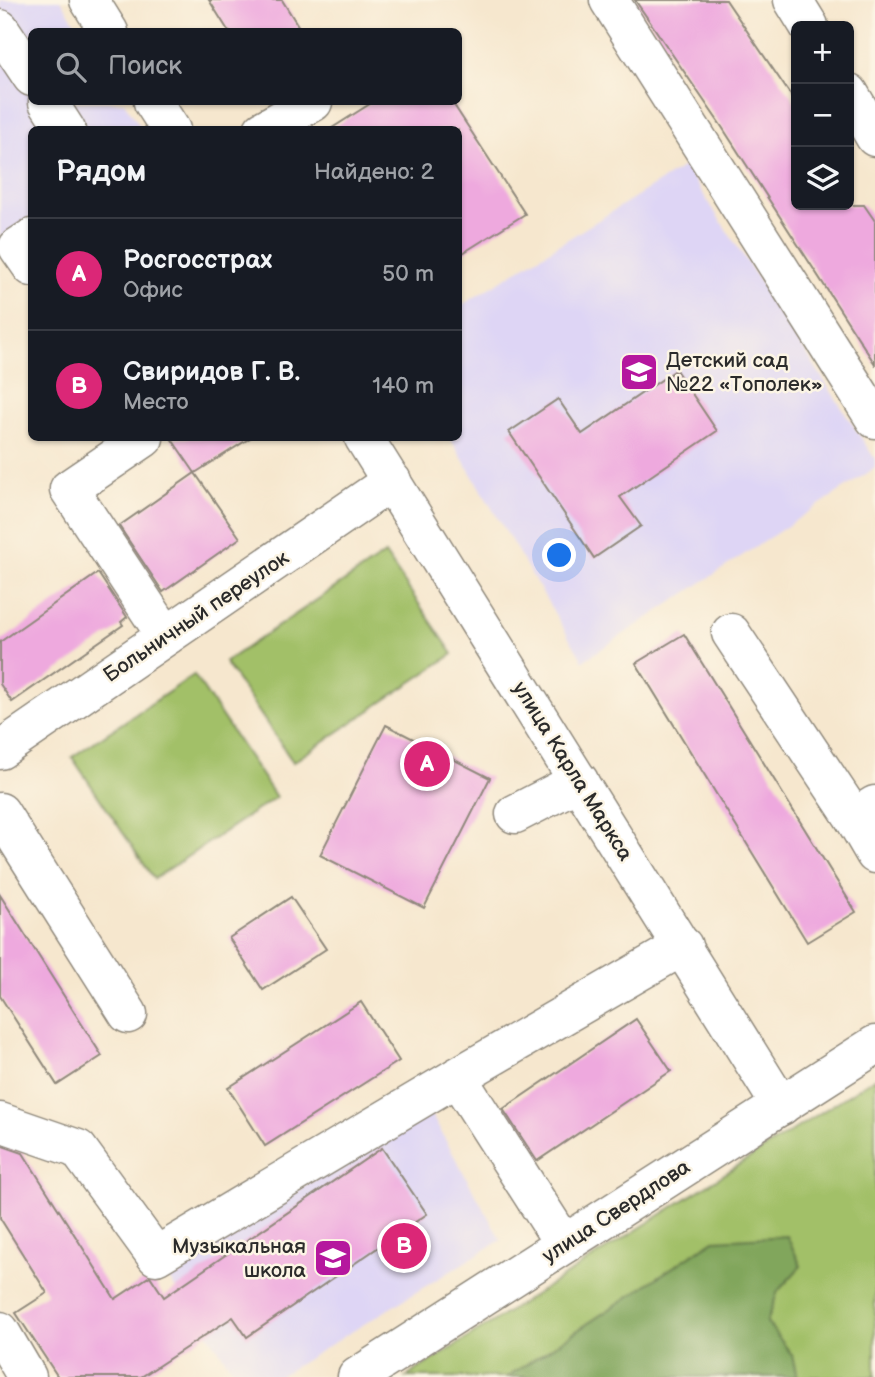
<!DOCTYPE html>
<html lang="ru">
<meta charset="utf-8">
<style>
:root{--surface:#171b24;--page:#242831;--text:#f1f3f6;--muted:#9ea1a6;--line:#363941;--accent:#db2777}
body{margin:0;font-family:"Balsamiq Sans",sans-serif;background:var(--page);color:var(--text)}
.controls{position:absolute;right:21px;top:21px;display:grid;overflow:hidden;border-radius:10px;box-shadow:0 2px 5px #0004}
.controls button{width:63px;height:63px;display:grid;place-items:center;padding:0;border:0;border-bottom:2px solid var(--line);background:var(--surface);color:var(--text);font:35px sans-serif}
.you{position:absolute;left:560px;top:556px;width:24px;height:24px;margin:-18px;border:5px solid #fff;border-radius:50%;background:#1a73e8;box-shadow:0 0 0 10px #1a73e833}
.badge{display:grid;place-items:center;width:46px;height:46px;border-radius:50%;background:var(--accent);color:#fff;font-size:23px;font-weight:700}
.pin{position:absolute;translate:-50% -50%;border:4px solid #fff;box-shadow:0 2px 7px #0006}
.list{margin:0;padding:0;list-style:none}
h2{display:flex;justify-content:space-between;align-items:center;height:91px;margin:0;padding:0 28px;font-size:30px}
h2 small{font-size:23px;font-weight:400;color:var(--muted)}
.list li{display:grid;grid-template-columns:46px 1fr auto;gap:21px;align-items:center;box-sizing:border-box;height:112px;padding:0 28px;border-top:2px solid var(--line)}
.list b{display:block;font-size:26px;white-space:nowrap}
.list p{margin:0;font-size:23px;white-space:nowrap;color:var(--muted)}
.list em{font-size:23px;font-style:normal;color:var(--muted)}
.icon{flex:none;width:38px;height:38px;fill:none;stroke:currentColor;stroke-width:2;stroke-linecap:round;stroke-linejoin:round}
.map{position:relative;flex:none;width:875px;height:1377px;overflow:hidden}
.search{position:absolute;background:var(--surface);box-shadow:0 2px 5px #0004;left:28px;top:28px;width:434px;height:77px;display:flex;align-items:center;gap:18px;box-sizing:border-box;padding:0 24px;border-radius:10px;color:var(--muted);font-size:26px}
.panel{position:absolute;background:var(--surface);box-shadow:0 2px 5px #0004;left:28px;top:126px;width:434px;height:315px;border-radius:10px}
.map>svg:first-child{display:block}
</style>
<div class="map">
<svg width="875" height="1377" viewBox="0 0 875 1377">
<rect width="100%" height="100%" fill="#fcf5e5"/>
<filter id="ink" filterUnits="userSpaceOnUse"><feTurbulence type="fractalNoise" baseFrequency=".0143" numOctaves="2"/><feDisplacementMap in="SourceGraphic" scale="14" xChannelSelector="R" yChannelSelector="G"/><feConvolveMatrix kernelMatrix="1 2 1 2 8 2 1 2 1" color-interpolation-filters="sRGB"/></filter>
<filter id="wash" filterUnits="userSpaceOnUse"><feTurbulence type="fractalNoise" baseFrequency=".00686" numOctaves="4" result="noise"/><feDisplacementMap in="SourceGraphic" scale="28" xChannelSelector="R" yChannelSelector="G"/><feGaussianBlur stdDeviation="1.57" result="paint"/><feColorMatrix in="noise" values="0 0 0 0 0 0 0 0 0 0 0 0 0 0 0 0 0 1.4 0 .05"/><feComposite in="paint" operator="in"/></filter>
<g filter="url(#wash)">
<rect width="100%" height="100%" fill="#f6e7ce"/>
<!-- built -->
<g fill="#ded5f5">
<path d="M0,0H61L80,31L32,32V102H124L142,129L32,130L31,217L0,238Z"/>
<path d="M685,166L875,459V468L583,661L450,438H458L459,307Z"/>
<path d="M427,1107L501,1240L278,1377H238L167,1276Z"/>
</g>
<!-- green -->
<g fill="#a2c067" stroke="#667649" stroke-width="2">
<path d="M385,554L453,654L293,762L225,662Z"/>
<path d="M194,675L276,797L154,879L72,757Z"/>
<path d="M875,1078V1377H406Z"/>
</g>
<!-- forest -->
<path fill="#81a65c" stroke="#566844" stroke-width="2" d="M787,1236L801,1266L778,1291L767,1322L792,1355L797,1377H507L714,1240Z"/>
<g id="blocks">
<!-- building -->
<g fill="#eea9de">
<path d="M209,0H282L302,32H229Z"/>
<path d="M635,0H726L796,103V205H864L875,221V364L722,127Z"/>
<path d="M373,102H452L525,214L458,256V130H329Z"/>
<path d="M676,370L717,431L620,497L641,526L594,558L509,432L558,399L582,434Z"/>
<path d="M171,438H250L195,473Z"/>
<path d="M195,473L240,538L163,592L119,526Z"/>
<path d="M98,573L127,617L121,622L123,625L12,702L0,684V642Z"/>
<path d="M684,634L856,912L807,942L636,663Z"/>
<path d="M386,725L490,778L424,908L320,855Z"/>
<path d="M0,895L102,1056L57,1085L0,996Z"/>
<path d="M291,897L326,949L263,990L229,938Z"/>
<path d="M361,1002L399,1061L265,1146L228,1088Z"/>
<path d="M636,1019L671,1071L537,1161L503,1109Z"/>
<path d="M0,1145L23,1153L115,1299L150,1276L164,1297L382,1148L427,1214L247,1337L233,1317L141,1377H58L16,1313L47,1293L0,1218Z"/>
</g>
</g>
</g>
<g filter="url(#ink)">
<use href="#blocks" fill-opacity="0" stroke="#90897c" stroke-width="2"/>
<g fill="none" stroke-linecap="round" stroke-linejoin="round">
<defs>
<g id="minor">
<path d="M89,0L109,32"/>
<path d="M609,0L875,419"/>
<path d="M793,0L809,26"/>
<path d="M0,29L32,77"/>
<path d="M849,93L875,137"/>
<path d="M48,102L66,130"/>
<path d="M153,102L171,130"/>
<path d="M263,130L313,102"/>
<path d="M32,238L18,247L32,267"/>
<path d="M144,438L69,489L166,636"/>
<path d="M364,438L781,1106"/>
<path d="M731,633L854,818"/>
<path d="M0,750L392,481"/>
<path d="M875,805L854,818L875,854"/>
<path d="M0,812L128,1014"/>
<path d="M515,814L579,781"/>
<path d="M0,1122L78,1149L156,1256L457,1077"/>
<path d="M564,1244L457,1077L683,946"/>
<path d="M0,1331L27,1377"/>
<path d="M357,1377L875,1045"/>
</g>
</defs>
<!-- minor casing -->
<use href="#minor" stroke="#90897c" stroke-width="41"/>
<!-- minor -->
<use href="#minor" stroke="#fff" stroke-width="38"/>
</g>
</g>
<!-- icons -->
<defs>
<symbol id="school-square" viewBox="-11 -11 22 22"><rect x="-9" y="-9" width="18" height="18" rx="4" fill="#b5179e" stroke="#fcf5e5"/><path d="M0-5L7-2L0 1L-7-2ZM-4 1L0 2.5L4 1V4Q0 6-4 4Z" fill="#fff"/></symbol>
</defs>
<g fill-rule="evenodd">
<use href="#school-square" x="617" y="350" width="44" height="44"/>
<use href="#school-square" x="311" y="1236" width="44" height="44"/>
</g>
<g text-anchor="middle" stroke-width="5" stroke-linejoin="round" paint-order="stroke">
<!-- poi labels -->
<g font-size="21" fill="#2b2b2b" stroke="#fcf5e5" text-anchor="start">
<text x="666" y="367">Детский сад<tspan x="666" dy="24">№22 «Тополек»</tspan></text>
<text x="306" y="1253" text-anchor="end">Музыкальная<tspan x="306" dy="24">школа</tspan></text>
</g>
<!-- street labels -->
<g font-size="21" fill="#2b2b2b" stroke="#fcf5e5">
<text transform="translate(196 616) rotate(-34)" y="7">Больничный переулок</text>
<text transform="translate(573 771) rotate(58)" y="7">улица Карла Маркса</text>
<text transform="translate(616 1211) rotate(-33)" y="7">улица Свердлова</text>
</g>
</g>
</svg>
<div class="controls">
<button>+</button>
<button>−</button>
<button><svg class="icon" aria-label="layers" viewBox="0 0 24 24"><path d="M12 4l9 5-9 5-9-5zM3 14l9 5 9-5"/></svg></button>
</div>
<div class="you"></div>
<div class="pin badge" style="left:427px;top:764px">A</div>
<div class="pin badge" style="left:404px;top:1246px">B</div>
<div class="search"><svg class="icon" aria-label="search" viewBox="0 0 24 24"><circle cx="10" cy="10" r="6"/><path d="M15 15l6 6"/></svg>Поиск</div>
<section class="panel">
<h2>Рядом<small>Найдено: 2</small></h2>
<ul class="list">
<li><span class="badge">A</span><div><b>Росгосстрах</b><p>Офис</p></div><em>50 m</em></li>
<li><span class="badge">B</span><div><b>Свиридов Г. В.</b><p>Место</p></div><em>140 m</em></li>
</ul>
</section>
</div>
